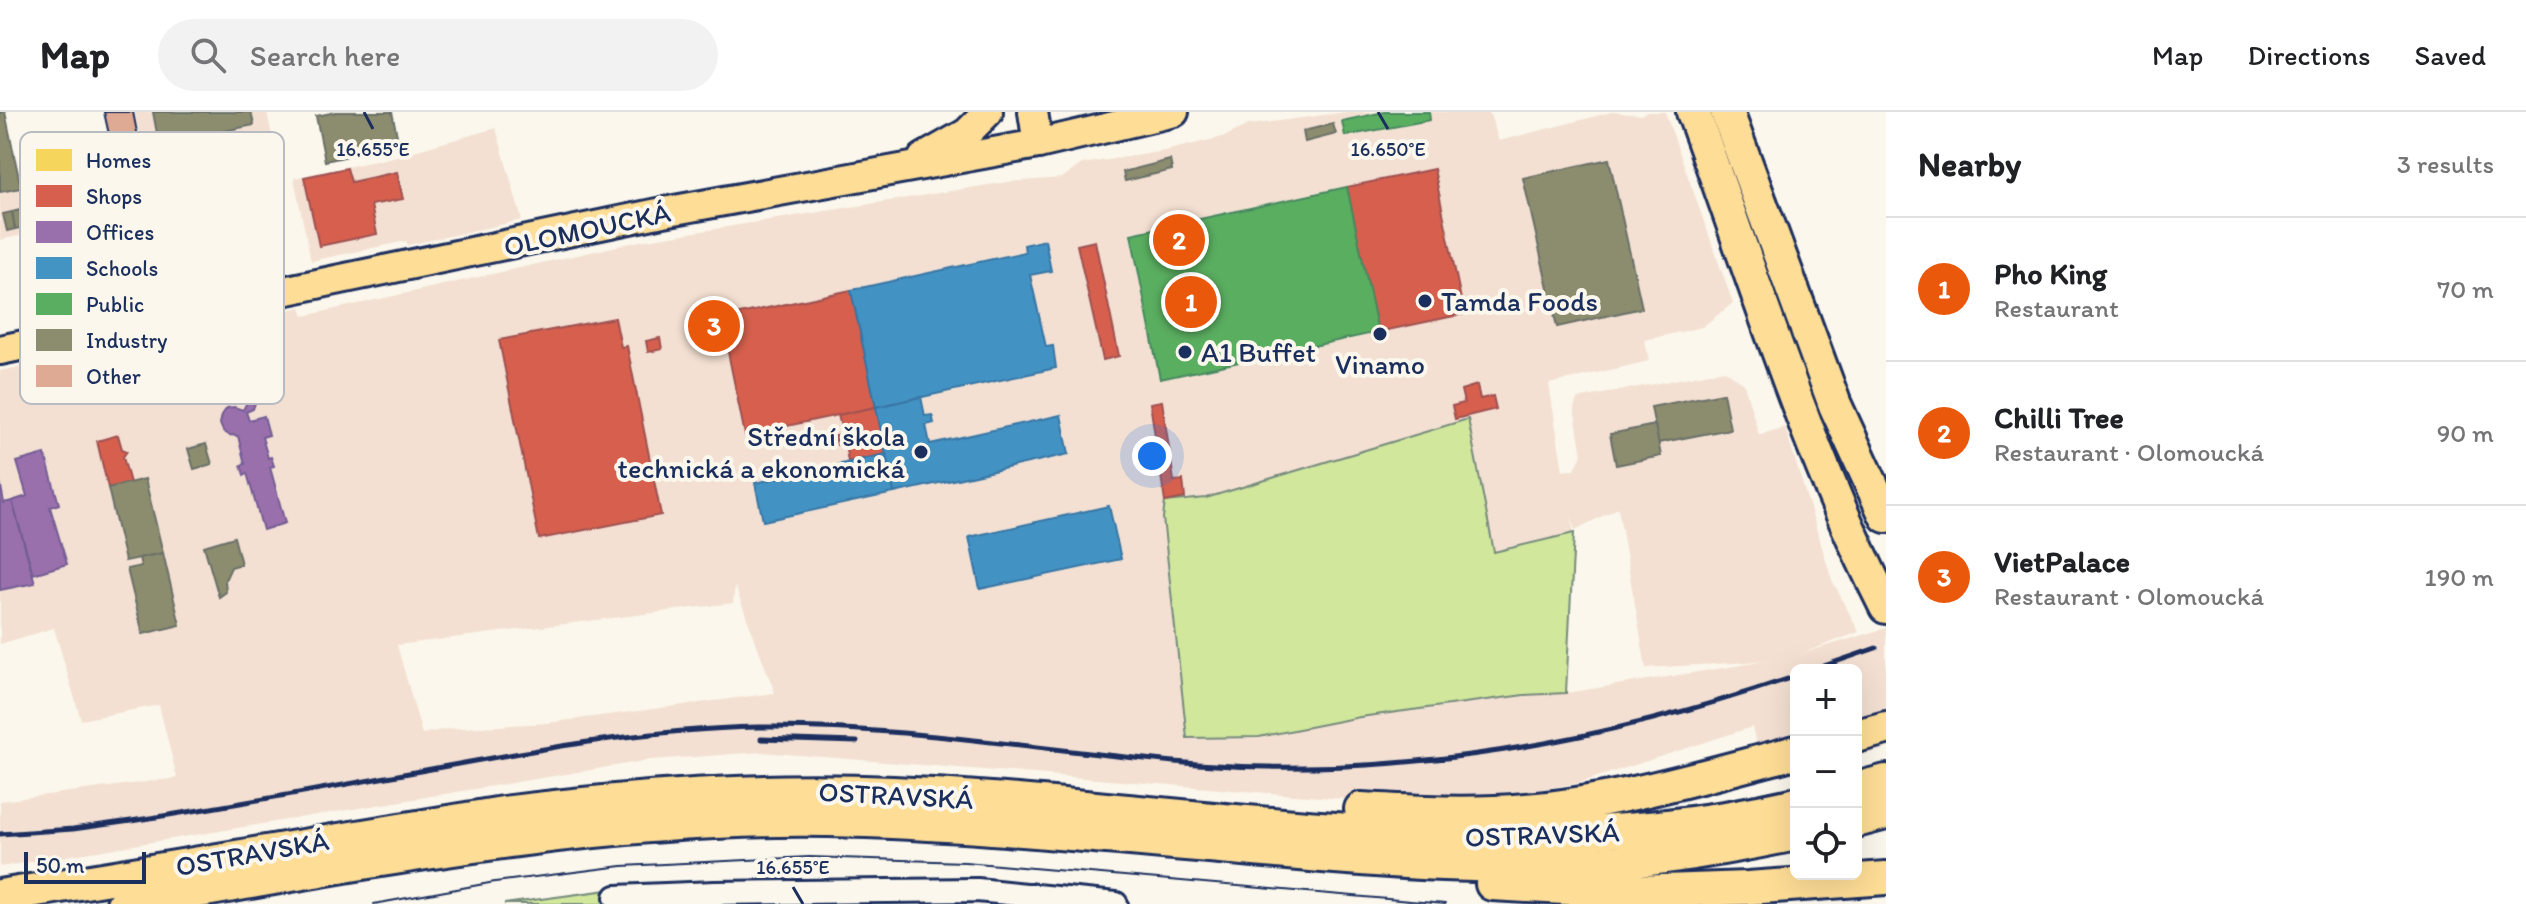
<!DOCTYPE html>
<meta charset="utf-8">
<style>
:root{--surface:#fff;--page:#f2f2f2;--text:#202124;--muted:#757577;--line:#e0e0e0;--accent:#ea580c}
body{margin:0;font-family:Itim,sans-serif;background:var(--page);color:var(--text)}
.controls{position:absolute;right:24px;bottom:24px;display:grid;overflow:hidden;border-radius:12px;box-shadow:0 8px 32px #0002}
.controls button{width:72px;height:72px;display:grid;place-items:center;padding:0;border:0;border-bottom:2px solid var(--line);background:var(--surface);color:var(--text);font:40px sans-serif}
.scale{position:absolute;left:24px;bottom:20px;width:122px;box-sizing:border-box;padding-left:8px;border:4px solid #1b2f5e;border-top:0;font-size:22px;line-height:28px;white-space:nowrap;color:#1b2f5e;-webkit-text-stroke:6px #fbf7ec;paint-order:stroke}
.you{position:absolute;left:1152px;top:344px;width:28px;height:28px;margin:-20px;border:6px solid #fff;border-radius:50%;background:#1a73e8;box-shadow:0 0 0 12px #1a73e833}
.badge{display:grid;place-items:center;width:52px;height:52px;border-radius:50%;background:var(--accent);color:#fff;font-size:26px;font-weight:700}
.pin{position:absolute;translate:-50% -50%;border:4px solid #fff;box-shadow:0 2px 8px #0006}
.list{margin:0;padding:0;list-style:none}
h2{display:flex;justify-content:space-between;align-items:center;height:104px;margin:0;padding:0 32px;font-size:34px}
h2 small{font-size:26px;font-weight:400;color:var(--muted)}
.list li{display:grid;grid-template-columns:52px 1fr auto;gap:24px;align-items:center;box-sizing:border-box;height:144px;padding:0 32px;border-top:2px solid var(--line)}
.list b{display:block;font-size:30px;white-space:nowrap}
.list p{margin:0;font-size:26px;white-space:nowrap;color:var(--muted)}
.list em{font-size:26px;font-style:normal;color:var(--muted)}
.icon{flex:none;width:44px;height:44px;fill:none;stroke:currentColor;stroke-width:2;stroke-linecap:round;stroke-linejoin:round}
.map{position:relative;flex:none;width:1886px;height:792px;overflow:hidden}
header{display:flex;align-items:center;gap:48px;box-sizing:border-box;height:112px;padding:0 40px;background:var(--surface);border-bottom:2px solid var(--line)}
header strong{font-size:38px}
nav{display:flex;gap:44px;margin-inline-start:auto;font-size:28px}
.search{width:560px;height:72px;background:var(--page);display:flex;align-items:center;gap:20px;box-sizing:border-box;padding:0 28px;border-radius:44px;color:var(--muted);font-size:30px}
main{display:flex}
aside{flex:1;background:var(--surface)}
.map>svg:first-child{display:block}
</style>
<header>
<strong>Map</strong>
<div class="search"><svg class="icon" aria-label="search" viewBox="0 0 24 24"><circle cx="10" cy="10" r="6"/><path d="M15 15l6 6"/></svg>Search here</div>
<nav><a>Map</a><a>Directions</a><a>Saved</a></nav>
</header>
<main>
<div class="map">
<svg width="1886" height="792" viewBox="0 0 1886 792">
<rect width="100%" height="100%" fill="#fbf7ec"/>
<filter id="ink" filterUnits="userSpaceOnUse"><feTurbulence type="fractalNoise" baseFrequency=".0125" numOctaves="2"/><feDisplacementMap in="SourceGraphic" scale="16" xChannelSelector="R" yChannelSelector="G"/><feConvolveMatrix kernelMatrix="1 2 1 2 8 2 1 2 1" color-interpolation-filters="sRGB"/></filter>
<g filter="url(#ink)">
<!-- built -->
<g fill="#f3e0d2" fill-rule="evenodd">
<path d="M135,0H267L281,69L0,128V77L145,50Z"/>
<path d="M1348,0H1489L1499,29L1612,0L1640,3L1648,0H1665L1733,191L1702,215L1645,228L1649,249L1549,272L1563,359L1575,357L1582,343L1574,296L1577,287L1725,258L1744,272L1759,323L1785,315L1832,468L1859,520L1800,542L1886,516V637L1856,644V558H1796V658L1763,662L1752,615L1579,671L1488,686L1344,687L762,640L651,648L0,755V689L177,666L159,593L81,608L54,516L0,532V259L301,195L304,204L640,129L1007,70L1062,66L1082,52L1165,39L1226,24L1248,13ZM1295,360L1493,440L1574,421L1571,404L1575,418L1618,396L1646,556L1767,549L1566,581L1524,583L1360,605L1259,625L1185,386H1206ZM735,474L775,581L547,611L446,617L422,622L397,533L733,491Z"/>
<path d="M496,16L522,108L408,133L406,129L311,149L294,66L389,46Z"/>
</g>
<!-- green -->
<g fill="#d1e79c" stroke="#768b7d" stroke-width="2">
<path d="M1468,307L1494,440L1574,421L1566,581L1524,583L1360,605L1259,625L1187,626L1163,406L1165,390L1206,386Z"/>
<path d="M608,778L609,792H504Z"/>
</g>
<!-- homes -->
<path fill="#f6d55c" stroke="#b4a35d" stroke-width="2" d="M270,110H280L285,135L265,139L266,145L262,146L255,113Z"/>
<!-- shops -->
<g fill="#d6604d" stroke="#9e5152" stroke-width="2">
<path d="M347,56L351,70L397,60L403,87L371,93L377,122L319,134L304,65Z"/>
<path d="M1434,57L1464,202L1378,220L1347,75Z"/>
<path d="M1095,129L1119,244L1103,248L1077,133Z"/>
<path d="M851,178L876,295L745,323L721,206Z"/>
<path d="M721,198L727,232L706,237L698,203Z"/>
<path d="M615,206L621,235L627,234L661,403L539,427L499,228Z"/>
<path d="M660,226L662,237L648,240L646,229Z"/>
<path d="M1477,273L1480,287L1493,284L1496,297L1455,307L1452,294L1464,291L1461,278Z"/>
<path d="M1162,289L1174,369L1183,368L1185,386L1165,390L1150,291Z"/>
<path d="M876,295L886,342L848,350L845,332L837,333L835,324L843,323L838,303Z"/>
<path d="M118,323L122,337L127,339L123,345L130,371L108,376L97,329Z"/>
</g>
<!-- offices -->
<g fill="#9970ab" stroke="#735c94" stroke-width="2">
<path d="M248,288L255,291L253,297L246,300L249,308L264,304L269,323L262,325L268,346L271,345L274,354L270,355L285,411L263,418L247,361L244,363L241,353L245,352L238,324L229,323L223,319L220,312L222,303L227,296L234,295L243,298Z"/>
<path d="M45,342L59,392L50,395L67,452L33,462L12,389L27,384L17,350Z"/>
<path d="M0,369L4,391L12,389L35,471L0,478Z"/>
</g>
<!-- schools -->
<g fill="#4393c3" stroke="#3775a5" stroke-width="2">
<path d="M1045,128L1051,159L1030,163L1046,235L1053,234L1056,256L876,295L851,178L1025,140L1024,133Z"/>
<path d="M921,285L925,304L932,303L934,311L926,313L930,332L1061,303L1069,342L894,381L876,295Z"/>
<path d="M886,342L894,381L763,409L755,371Z"/>
<path d="M1109,394L1121,447L980,477L969,425Z"/>
</g>
<!-- public -->
<g fill="#5aae61" stroke="#478860" stroke-width="2">
<path d="M1384,0H1429L1430,8L1345,24L1342,9Z"/>
<path d="M1347,75L1378,220L1160,267L1131,122Z"/>
</g>
<!-- industry -->
<g fill="#8c8c6e" stroke="#6a7069" stroke-width="2">
<path d="M0,0H5L21,76L0,80Z"/>
<path d="M153,0H251L254,13L159,32Z"/>
<path d="M336,0H392L399,33L325,49L316,4Z"/>
<path d="M1333,12L1336,22L1305,30L1303,19Z"/>
<path d="M1609,47L1642,196L1557,215L1523,66Z"/>
<path d="M1170,48L1172,58L1125,69L1123,60Z"/>
<path d="M20,98L24,115L15,117L12,100Z"/>
<path d="M12,100L15,117L7,119L3,102Z"/>
<path d="M1723,281L1730,317L1658,331L1651,295Z"/>
<path d="M1655,313L1661,344L1616,353L1610,322Z"/>
<path d="M206,332L212,352L194,357L188,337Z"/>
<path d="M145,367L163,441L125,449L108,376Z"/>
<path d="M234,425L241,452L231,455L225,468L226,480L219,485L204,434Z"/>
<path d="M163,441L180,513L143,522L127,457L141,454L139,446Z"/>
</g>
<!-- building -->
<path fill="#dfaa94" stroke="#1b2f5e" stroke-width="2" d="M104,0H133L139,30L112,36Z"/>
<g fill="none" stroke-linecap="round" stroke-linejoin="round">
<defs>
<path id="minor" d="M616,785L715,781L977,778L1116,792"/>
<g id="major">
<path d="M1033,0L1038,32"/>
<path d="M923,46L967,21L988,0"/>
<path d="M0,238L658,101L1038,32L1174,0"/>
</g>
<g id="highway">
<path d="M1693,0C1754,166 1806,338 1886,495"/>
<path d="M1727,0L1835,293L1886,404"/>
<path d="M1856,624L1886,616"/>
<path d="M1856,677L1886,669"/>
<path d="M1361,697C1415,700 1471,703 1526,698C1614,691 1710,662 1796,640"/>
<path d="M1856,709L1886,701"/>
<path d="M1492,772L1636,780L1748,776L1886,766"/>
<path d="M0,784L503,701C633,685 762,675 893,681C1195,694 1496,762 1796,692"/>
<path d="M123,792C355,753 591,704 828,708C974,711 1120,727 1266,739C1384,750 1502,759 1621,750C1680,745 1738,734 1796,722"/>
</g>
</defs>
<!-- minor casing -->
<use href="#minor" stroke="#1b2f5e" stroke-width="28"/>
<!-- major casing -->
<use href="#major" stroke="#1b2f5e" stroke-width="34"/>
<!-- highway casing -->
<use href="#highway" stroke="#1b2f5e" stroke-width="38"/>
<!-- minor -->
<use href="#minor" stroke="#fbf7ec" stroke-width="22"/>
<!-- major -->
<use href="#major" stroke="#fedd96" stroke-width="28"/>
<!-- highway -->
<use href="#highway" stroke="#fedd96" stroke-width="32"/>
<!-- tram -->
<path stroke="#1b2f5e" stroke-width="2" d="M374,792L495,770L622,754L809,745L965,750L1445,792"/>
<!-- rail -->
<g stroke="#1b2f5e" stroke-width="5">
<path d="M1812,558L1876,536"/>
<path d="M761,627L857,630"/>
<path d="M0,722L73,717L131,709C231,694 331,675 431,657C539,637 648,617 758,615C905,613 1051,640 1197,652C1403,667 1602,631 1796,564"/>
</g>
</g>
</g>
<!-- ticks -->
<path fill="none" stroke="#1b2f5e" stroke-width="3" d="M364,0L373,17M1378,0L1388,17M793,775L803,792"/>
<!-- markers -->
<g fill="#1b2f5e" stroke="#fbf7ec" stroke-width="3">
<circle cx="1425" cy="189" r="8"/>
<circle cx="1380" cy="222" r="8"/>
<circle cx="1185" cy="240" r="8"/>
<circle cx="921" cy="340" r="8"/>
</g>
<g text-anchor="middle" stroke-width="8" stroke-linejoin="round" paint-order="stroke">
<!-- street labels -->
<g font-size="28" fill="#1b2f5e" stroke="#fbf7ec">
<text transform="translate(587 117) rotate(-12)" y="10">OLOMOUCKÁ</text>
<text transform="translate(896 683) rotate(3)" y="10">OSTRAVSKÁ</text>
<text transform="translate(1542 722) rotate(-2)" y="10">OSTRAVSKÁ</text>
<text transform="translate(252 741) rotate(-10)" y="10">OSTRAVSKÁ</text>
</g>
<!-- poi labels -->
<g font-size="28" fill="#1b2f5e" stroke="#fbf7ec" text-anchor="start">
<text x="1441" y="199">Tamda Foods</text>
<text x="1201" y="250">A1 Buffet</text>
<text x="1380" y="262" text-anchor="middle">Vinamo</text>
<text x="905" y="334" text-anchor="end">Střední škola<tspan x="905" dy="32">technická a ekonomická</tspan></text>
</g>
</g>
<!-- legend -->
<rect x="20" y="20" width="264" height="272" rx="12" fill="#fbf7ec" stroke="#b8bbc1" stroke-width="2"/>
<rect x="36" y="37" width="36" height="22" fill="#f6d55c"/>
<rect x="36" y="73" width="36" height="22" fill="#d6604d"/>
<rect x="36" y="109" width="36" height="22" fill="#9970ab"/>
<rect x="36" y="145" width="36" height="22" fill="#4393c3"/>
<rect x="36" y="181" width="36" height="22" fill="#5aae61"/>
<rect x="36" y="217" width="36" height="22" fill="#8c8c6e"/>
<rect x="36" y="253" width="36" height="22" fill="#dfaa94"/>
<g font-size="22" fill="#1b2f5e">
<text x="86" y="56">Homes</text>
<text x="86" y="92">Shops</text>
<text x="86" y="128">Offices</text>
<text x="86" y="164">Schools</text>
<text x="86" y="200">Public</text>
<text x="86" y="236">Industry</text>
<text x="86" y="272">Other</text>
</g>
<g font-size="20" text-anchor="middle" fill="#1b2f5e" stroke="#fbf7ec" stroke-width="8" stroke-linejoin="round" paint-order="stroke">
<text x="373" y="44">16.655°E</text>
<text x="1388" y="44">16.650°E</text>
<text x="793" y="762">16.655°E</text>
</g>
</svg>
<div class="controls">
<button>+</button>
<button>−</button>
<button><svg class="icon" aria-label="locate" viewBox="0 0 24 24"><circle cx="12" cy="12" r="6"/><path d="M12 2v4M12 18v4M2 12h4M18 12h4"/></svg></button>
</div>
<div class="scale">50 m</div>
<div class="you"></div>
<div class="pin badge" style="left:1191px;top:190px">1</div>
<div class="pin badge" style="left:1179px;top:128px">2</div>
<div class="pin badge" style="left:714px;top:214px">3</div>
</div>
<aside>
<h2>Nearby<small>3 results</small></h2>
<ul class="list">
<li><span class="badge">1</span><div><b>Pho King</b><p>Restaurant</p></div><em>70 m</em></li>
<li><span class="badge">2</span><div><b>Chilli Tree</b><p>Restaurant · Olomoucká</p></div><em>90 m</em></li>
<li><span class="badge">3</span><div><b>VietPalace</b><p>Restaurant · Olomoucká</p></div><em>190 m</em></li>
</ul>
</aside>
</main>
